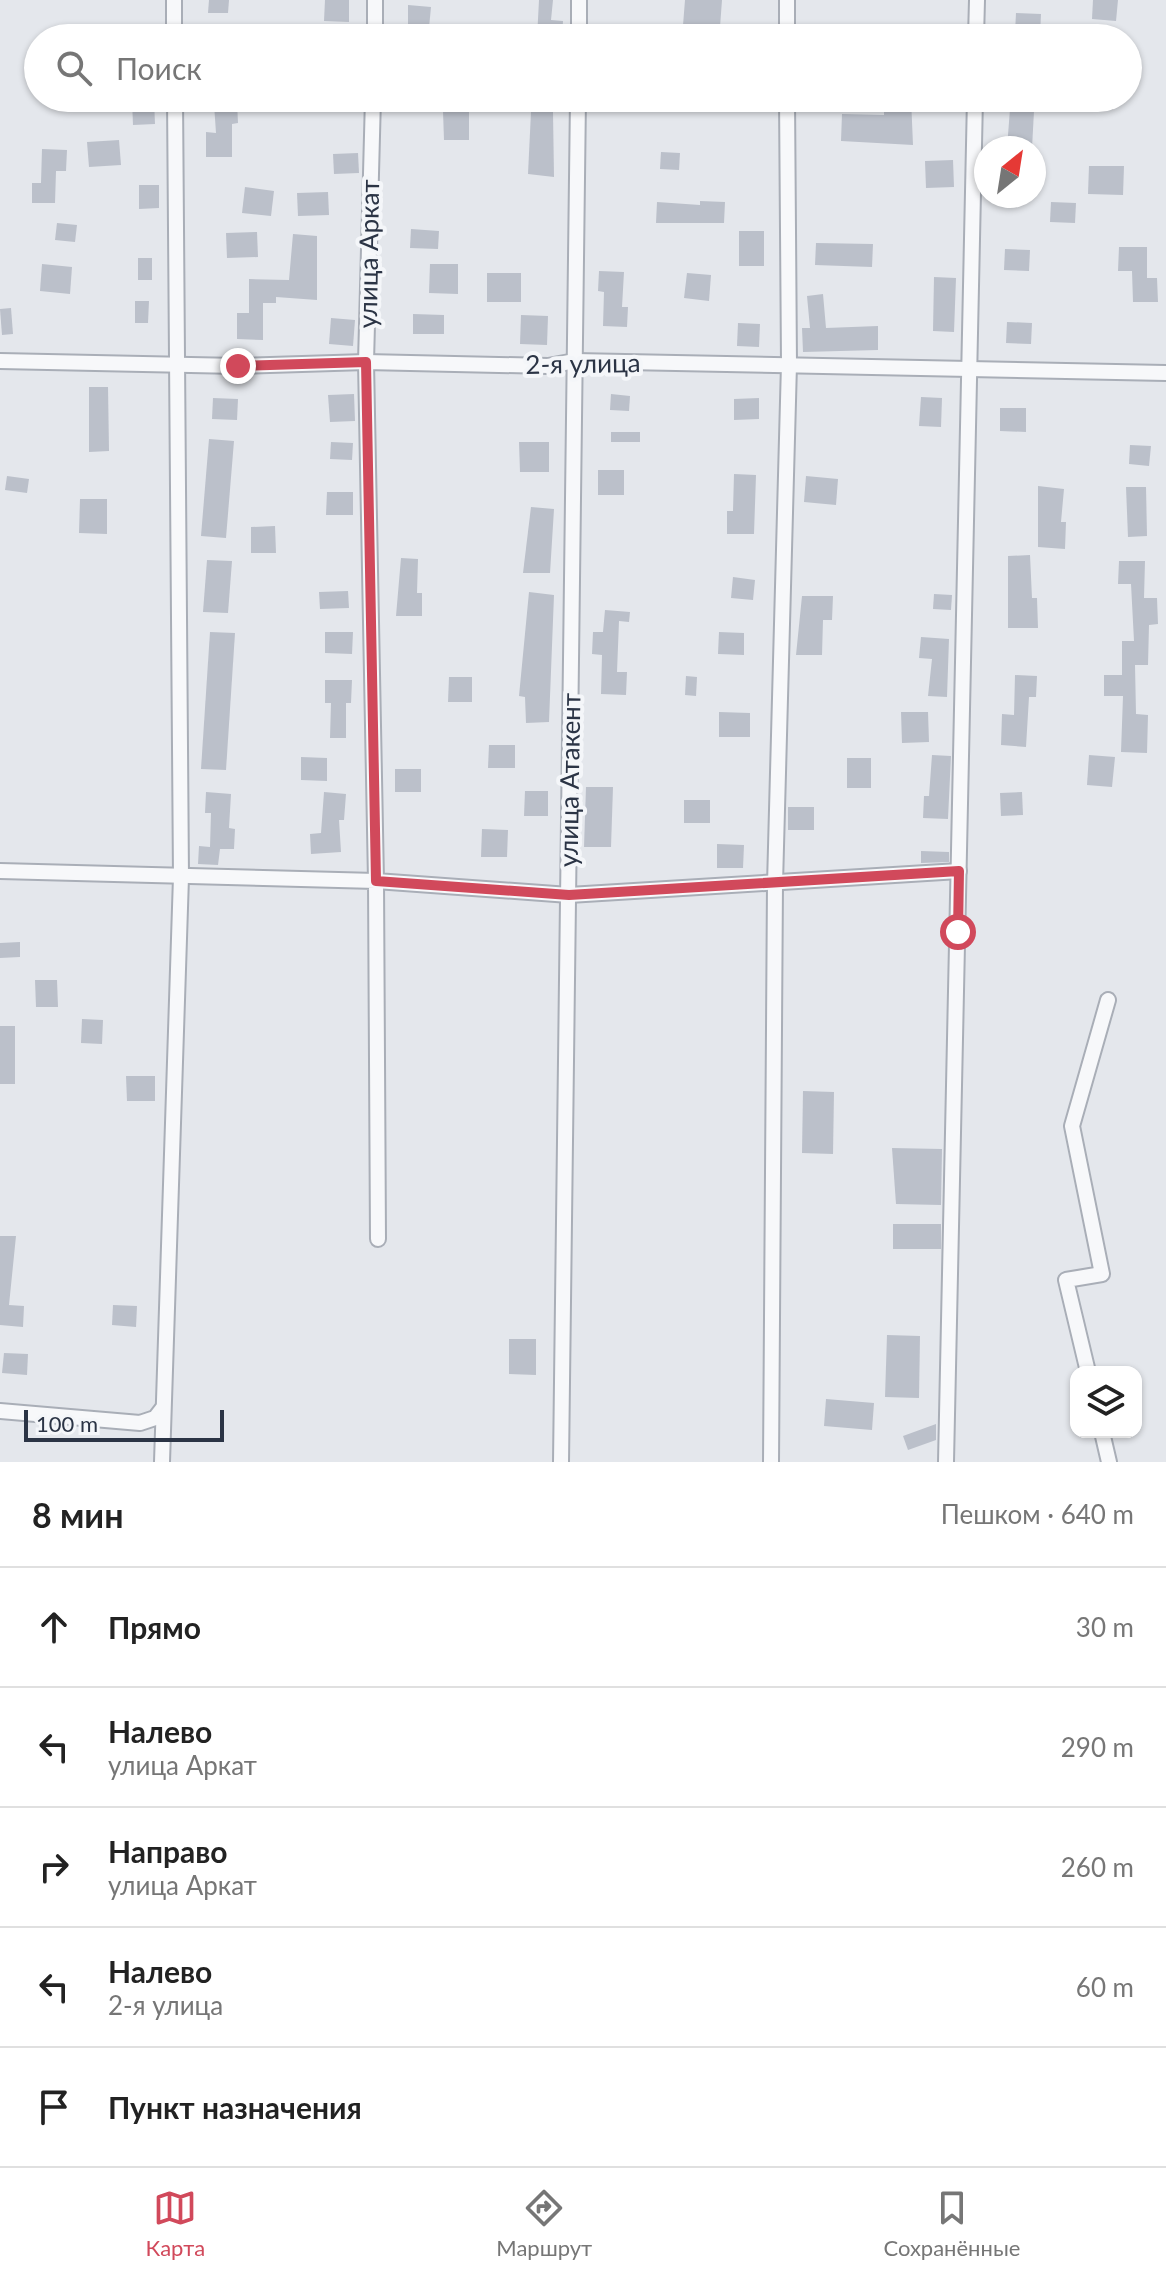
<!DOCTYPE html>
<html lang="ru">
<meta charset="utf-8">
<style>
:root{--surface:#fff;--page:#f6f6f6;--text:#222;--muted:#767676;--line:#e0e0e0;--accent:#d1495b}
body{margin:0;font-family:Lato,sans-serif;background:var(--page);color:var(--text)}
.controls{position:absolute;right:24px;bottom:24px;display:grid;overflow:hidden;border-radius:16px;box-shadow:0 2px 6px #0004}
.controls button{width:72px;height:72px;display:grid;place-items:center;padding:0;border:0;border-bottom:2px solid var(--line);background:var(--surface);color:var(--text);font:40px sans-serif}
.compass{position:absolute;left:974px;top:136px;width:72px;height:72px;border-radius:50%;background:var(--surface);box-shadow:0 2px 6px #0004;rotate:30deg}
.scale{position:absolute;left:24px;bottom:20px;width:200px;box-sizing:border-box;padding-left:8px;border:4px solid #2b3445;border-top:0;font-size:22px;line-height:28px;white-space:nowrap;color:#2b3445;-webkit-text-stroke:6px #f4f6f9;paint-order:stroke}
.stop{position:absolute;width:24px;height:24px;margin:-18px;border:6px solid #d1495b;border-radius:50%;background:#fff}
.stop.end{background:#d1495b;border-color:#fff;box-shadow:0 2px 8px #0008}
.list{margin:0;padding:0;list-style:none}
h2{display:flex;justify-content:space-between;align-items:center;height:104px;margin:0;padding:0 32px;font-size:34px}
h2 small{font-size:26px;font-weight:400;color:var(--muted)}
.list li{display:grid;grid-template-columns:52px 1fr auto;gap:24px;align-items:center;box-sizing:border-box;height:120px;padding:0 32px;border-top:2px solid var(--line)}
.list b{display:block;font-size:30px;white-space:nowrap}
.list p{margin:0;font-size:26px;white-space:nowrap;color:var(--muted)}
.list em{font-size:26px;font-style:normal;color:var(--muted)}
.icon{flex:none;width:44px;height:44px;fill:none;stroke:currentColor;stroke-width:2;stroke-linecap:round;stroke-linejoin:round}
.map{position:relative;flex:none;width:1166px;height:1462px;overflow:hidden}
.search{position:absolute;background:var(--surface);box-shadow:0 2px 6px #0004;left:24px;right:24px;top:24px;height:88px;display:flex;align-items:center;gap:20px;box-sizing:border-box;padding:0 28px;border-radius:44px;color:var(--muted);font-size:30px}
.sheet{height:704px;background:var(--surface)}
nav{display:flex;justify-content:space-around;align-items:center;box-sizing:border-box;height:112px;border-top:2px solid var(--line);background:var(--surface);font-size:22px;color:var(--muted)}
nav a{display:grid;justify-items:center;gap:4px}
nav .on{color:var(--accent)}
.map>svg:first-child{display:block}
</style>
<div class="map">
<svg width="1166" height="1462" viewBox="0 0 1166 1462">
<rect width="100%" height="100%" fill="#e4e7ec"/>
<!-- building -->
<g fill="#bbc0ca">
<path d="M209,0H229L228,13H208Z"/>
<path d="M325,0H349V22L324,21Z"/>
<path d="M539,0H553L551,20L563,21L562,38H537Z"/>
<path d="M685,0H722L720,27L712,26V38H682Z"/>
<path d="M1093,0H1118L1116,21L1092,19Z"/>
<path d="M408,5L431,7L428,38H408Z"/>
<path d="M1016,13L1041,14L1040,35L1015,33Z"/>
<path d="M126,28L161,29V38H125Z"/>
<path d="M884,98H911L913,145L841,141L842,114L884,115Z"/>
<path d="M1086,98H1114L1113,110L1085,109Z"/>
<path d="M132,100H154L155,124L133,125Z"/>
<path d="M237,102L238,123L232,124V157H206V132L216,133L214,104Z"/>
<path d="M1010,109L1034,111L1032,148H1007Z"/>
<path d="M443,111H469V140H444Z"/>
<path d="M531,112H553L554,177L528,174Z"/>
<path d="M119,140L121,165L89,167L87,142Z"/>
<path d="M42,149L67,150L66,171H56L55,203H32V183H41Z"/>
<path d="M661,152L680,153L679,170L660,169Z"/>
<path d="M358,153L359,173L334,174L333,154Z"/>
<path d="M953,160L954,187L926,188L925,161Z"/>
<path d="M1089,166H1124L1123,195L1088,194Z"/>
<path d="M139,185H159V208L139,209Z"/>
<path d="M245,187L274,191L271,216L242,213Z"/>
<path d="M328,192L329,215L298,216L297,193Z"/>
<path d="M700,201L725,202L724,223H656L657,202L700,205Z"/>
<path d="M1051,202L1076,203L1075,223L1050,222Z"/>
<path d="M57,223L77,225L75,242L55,240Z"/>
<path d="M411,229L439,231L438,249L410,248Z"/>
<rect x="739" y="231" width="25" height="35"/>
<path d="M257,232L258,257L227,258L226,233Z"/>
<path d="M293,234L317,236V300L276,297V303H263V340L237,339V313H249V279L289,280Z"/>
<path d="M816,243L873,244L872,267L815,265Z"/>
<path d="M1119,247H1147V278H1157L1158,302H1133L1132,271H1118Z"/>
<path d="M1005,249L1030,250L1029,271L1004,270Z"/>
<rect x="138" y="258" width="14" height="22"/>
<path d="M42,264L72,267L70,294L40,291Z"/>
<path d="M430,264H458V294L429,293Z"/>
<path d="M599,271L624,272L622,307H628L627,327L603,326L604,292L598,291Z"/>
<rect x="487" y="273" width="34" height="29"/>
<path d="M687,273L711,275L709,301L684,298Z"/>
<path d="M934,277L956,278L954,332L933,331Z"/>
<path d="M823,294L826,328L878,326V350L803,352L802,328H810L807,296Z"/>
<path d="M135,301H149L148,323H135Z"/>
<path d="M11,308L13,334L2,335L0,309Z"/>
<path d="M413,314L444,315V334H413Z"/>
<path d="M521,315L548,316L547,345L520,344Z"/>
<path d="M331,318L355,320L353,346L329,344Z"/>
<path d="M1007,322L1032,323L1031,344L1006,343Z"/>
<path d="M738,323L760,324L759,347L737,346Z"/>
<path d="M89,387H108L109,451L89,452Z"/>
<path d="M354,394L355,421L330,422L328,395Z"/>
<path d="M611,394L630,396L629,411L610,410Z"/>
<path d="M921,397L942,398L941,427L919,426Z"/>
<path d="M213,398L238,399L237,420L212,419Z"/>
<path d="M759,398V419L734,420V399Z"/>
<path d="M1000,408H1026V432L1000,431Z"/>
<rect x="611" y="432" width="29" height="10"/>
<path d="M209,439L234,441L226,538L201,536Z"/>
<path d="M331,442L353,443L352,460L330,459Z"/>
<path d="M519,442H549V472H520Z"/>
<path d="M1130,445L1151,446L1149,466L1129,464Z"/>
<rect x="598" y="470" width="26" height="25"/>
<path d="M734,474L756,475L754,534H727V511H733Z"/>
<path d="M7,476L29,479L27,493L5,490Z"/>
<path d="M806,476L838,479L836,505L804,502Z"/>
<path d="M1038,486L1064,489L1061,522H1066L1065,549L1038,547Z"/>
<path d="M1126,487H1146L1147,536L1128,537Z"/>
<path d="M327,492H353V515H326Z"/>
<path d="M80,499H107V534L79,533Z"/>
<path d="M531,507L554,509L550,573H523Z"/>
<path d="M275,526L276,553H251V527Z"/>
<path d="M1030,555L1032,598H1037L1038,628H1008V556Z"/>
<path d="M401,558L418,559L417,593H422V616H396Z"/>
<path d="M207,560L232,561L228,613L203,612Z"/>
<path d="M1119,561H1145L1144,598H1157L1158,624L1149,625L1148,665H1135L1136,714L1148,715L1147,753L1121,752L1123,696H1104V675H1122V641H1134L1131,584H1118Z"/>
<path d="M733,577L755,580L753,600L731,598Z"/>
<path d="M348,591L349,608L320,609L319,592Z"/>
<path d="M529,592L554,595L549,722L526,723L525,697L519,696Z"/>
<path d="M934,594L952,595L951,610L933,609Z"/>
<path d="M802,596H833L832,620H823L822,655H796Z"/>
<path d="M605,610L630,612L629,622L619,621L617,672H627L626,695L601,694L602,655L592,654L593,632H603Z"/>
<path d="M210,632L235,633L226,770L201,769Z"/>
<path d="M325,632H353L352,654L325,653Z"/>
<path d="M719,632L744,633V655L718,654Z"/>
<path d="M921,637L949,639L947,697L928,696L932,659L919,658Z"/>
<path d="M1015,675L1037,676L1036,697H1029L1026,747L1001,745L1002,714L1014,715Z"/>
<path d="M686,676L697,677L696,696L685,695Z"/>
<path d="M449,677H472V702H448Z"/>
<path d="M325,680H352L351,703H346V738H330L331,703H325Z"/>
<path d="M719,712L750,713V737H719Z"/>
<path d="M901,712H928L929,742L902,743Z"/>
<path d="M489,745H515V768H488Z"/>
<path d="M932,755L951,756L948,819L923,818L924,796H929Z"/>
<path d="M1089,755L1115,757L1112,787L1087,785Z"/>
<path d="M301,757L327,758V781L301,780Z"/>
<rect x="847" y="758" width="24" height="30"/>
<rect x="395" y="769" width="26" height="23"/>
<path d="M586,787H613L611,847H584Z"/>
<path d="M525,791H548V816H524Z"/>
<path d="M206,792L231,794L229,828L235,829L234,849H220L218,865L198,864L199,846L210,847L211,813H205Z"/>
<path d="M324,792L346,794L344,820H339L341,852L311,854L310,834L321,833Z"/>
<path d="M1022,792L1023,815L1001,816L1000,793Z"/>
<rect x="684" y="800" width="26" height="23"/>
<rect x="788" y="807" width="26" height="23"/>
<path d="M482,829L508,830L507,857H481Z"/>
<path d="M717,844L744,845L743,868H717Z"/>
<path d="M921,851L949,852V862L921,863Z"/>
<path d="M20,942V957L0,958V943Z"/>
<path d="M35,980H57L58,1007H36Z"/>
<path d="M82,1019L103,1020L102,1044L81,1043Z"/>
<rect x="0" y="1026" width="15" height="58"/>
<path d="M126,1076H155V1101H127Z"/>
<path d="M803,1091L834,1092L833,1154L802,1153Z"/>
<path d="M892,1148L942,1149L941,1205L896,1204Z"/>
<rect x="893" y="1224" width="48" height="25"/>
<path d="M0,1236H16L9,1305L24,1306L23,1327L0,1325Z"/>
<path d="M113,1305L137,1306L136,1327L112,1325Z"/>
<path d="M887,1335L920,1336L919,1398L885,1397Z"/>
<path d="M509,1339H536V1375L509,1374Z"/>
<path d="M4,1353L28,1354L27,1375L2,1373Z"/>
<path d="M826,1399L874,1403L872,1430L824,1426Z"/>
<path d="M936,1424V1440L908,1450L903,1436Z"/>
</g>
<g fill="none" stroke-linecap="round" stroke-linejoin="round">
<defs>
<g id="minor">
<path d="M174,0V38"/>
<path d="M787,0V38"/>
<path d="M375,38V0"/>
<path d="M579,38V0"/>
<path d="M976,38L977,0"/>
<path d="M373,98L366,362L376,881L569,895L959,871"/>
<path d="M0,361L238,366L366,362L548,366L575,361L1166,373"/>
<path d="M0,871L376,881L378,1239"/>
<path d="M1088,1372L1066,1280L1102,1274L1072,1126L1108,1000"/>
<path d="M0,1411L140,1423L155,1418L162,1409"/>
<path d="M1102,1432L1109,1462"/>
<path d="M162,1462L181,877L175,98"/>
<path d="M561,1462L578,98"/>
<path d="M771,1462L775,884L789,364L787,98"/>
<path d="M946,1462L975,98"/>
</g>
</defs>
<!-- minor casing -->
<use href="#minor" stroke="#a9aeb7" stroke-width="18"/>
<!-- minor -->
<use href="#minor" stroke="#f7f8fa" stroke-width="14"/>
</g>
<g fill="none" stroke-linecap="round" stroke-linejoin="round">
<!-- route -->
<path stroke="#d1495b" stroke-width="10" d="M238,366L366,362L376,881L569,895L959,871L958,932"/>
</g>
<g text-anchor="middle" stroke-width="8" stroke-linejoin="round" paint-order="stroke">
<!-- street labels -->
<g font-size="26" fill="#2b3445" stroke="#f4f6f9">
<text transform="translate(369 254) rotate(-89)" y="9">улица Аркат</text>
<text transform="translate(583 364) rotate(-1)" y="9">2-я улица</text>
<text transform="translate(570 780) rotate(-89)" y="9">улица Атакент</text>
</g>
</g>
</svg>
<div class="controls">
<button><svg class="icon" aria-label="layers" viewBox="0 0 24 24"><path d="M12 4l9 5-9 5-9-5zM3 14l9 5 9-5"/></svg></button>
</div>
<svg class="compass" viewBox="-18 -18 36 36"><path d="M0-13l5 13h-10z" fill="#e53935"/><path d="M0 13l5-13h-10z" fill="#767676"/></svg>
<div class="scale">100 m</div>
<div class="stop" style="left:958px;top:932px"></div>
<div class="stop end" style="left:238px;top:366px"></div>
<div class="search"><svg class="icon" aria-label="search" viewBox="0 0 24 24"><circle cx="10" cy="10" r="6"/><path d="M15 15l6 6"/></svg>Поиск</div>
</div>
<section class="sheet">
<h2>8 мин<small>Пешком · 640 m</small></h2>
<ul class="list">
<li><svg class="icon" aria-label="ahead" viewBox="0 0 24 24"><path d="M12 20V5M6 11l6-6 6 6"/></svg><div><b>Прямо</b></div><em>30 m</em></li>
<li><svg class="icon" aria-label="left" viewBox="0 0 24 24"><path d="M17 20v-9H6M10 6l-5 5 5 5"/></svg><div><b>Налево</b><p>улица Аркат</p></div><em>290 m</em></li>
<li><svg class="icon" aria-label="right" viewBox="0 0 24 24"><path d="M7 20v-9h11M14 6l5 5-5 5"/></svg><div><b>Направо</b><p>улица Аркат</p></div><em>260 m</em></li>
<li><svg class="icon" aria-label="left" viewBox="0 0 24 24"><path d="M17 20v-9H6M10 6l-5 5 5 5"/></svg><div><b>Налево</b><p>2-я улица</p></div><em>60 m</em></li>
<li><svg class="icon" aria-label="arrive" viewBox="0 0 24 24"><path d="M6 21V4h12l-3 4 3 4H6"/></svg><div><b>Пункт назначения</b></div></li>
</ul>
</section>
<nav>
<a class="on"><svg class="icon" aria-label="map" viewBox="0 0 24 24"><path d="M3 6l6-2 6 2 6-2v14l-6 2-6-2-6 2zM9 4v14M15 6v14"/></svg>Карта</a>
<a><svg class="icon" aria-label="directions" viewBox="0 0 24 24"><path d="M12 3l9 9-9 9-9-9zM9 14v-3h6M13 9l2 2-2 2"/></svg>Маршрут</a>
<a><svg class="icon" aria-label="saved" viewBox="0 0 24 24"><path d="M7 4h10v16l-5-4-5 4z"/></svg>Сохранённые</a>
</nav>
